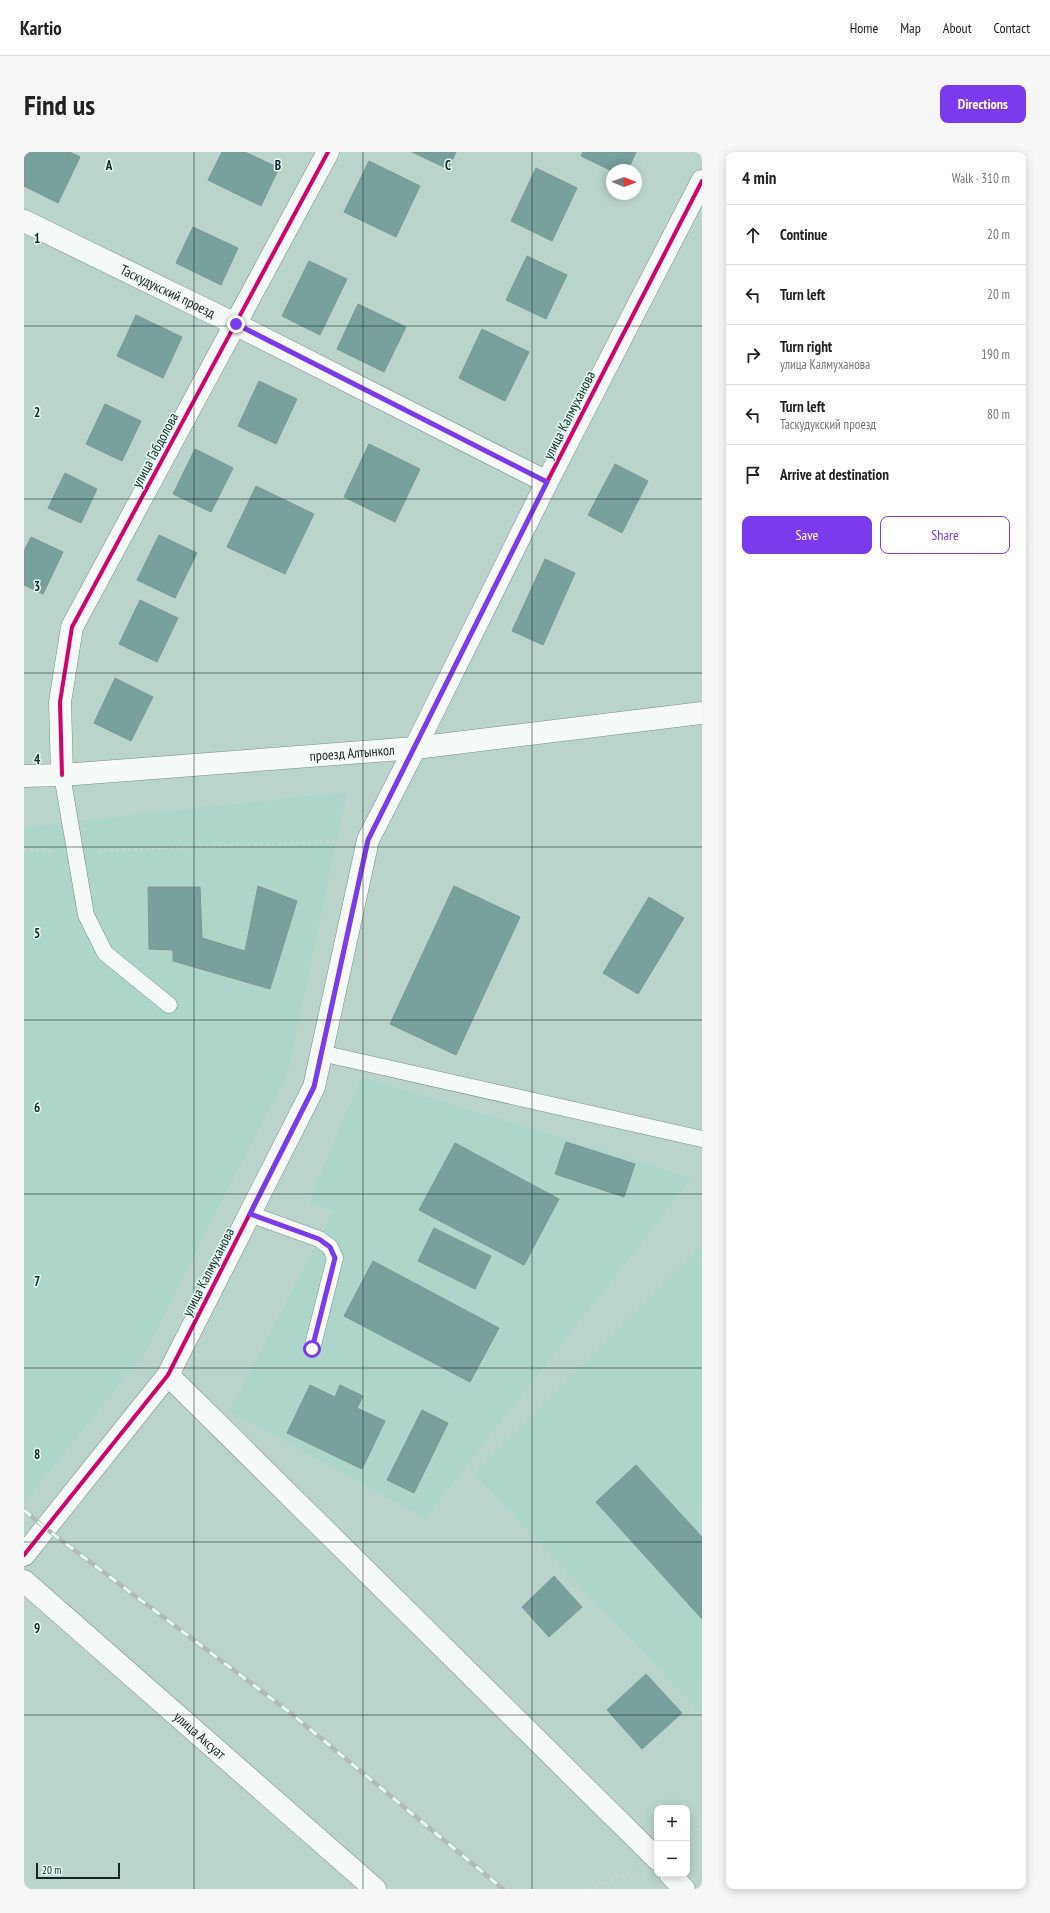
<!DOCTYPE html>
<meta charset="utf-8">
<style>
:root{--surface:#fff;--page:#f6f6f6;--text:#222;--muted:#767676;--line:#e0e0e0;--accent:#7c3aed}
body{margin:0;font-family:"PT Sans Narrow",sans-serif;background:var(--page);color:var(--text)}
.controls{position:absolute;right:12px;bottom:12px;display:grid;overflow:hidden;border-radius:8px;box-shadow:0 2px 10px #0003}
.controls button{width:36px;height:36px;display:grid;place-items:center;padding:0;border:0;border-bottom:1px solid var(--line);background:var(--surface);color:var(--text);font:20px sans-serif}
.compass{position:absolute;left:582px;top:12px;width:36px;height:36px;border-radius:50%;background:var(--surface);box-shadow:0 2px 10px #0003;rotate:91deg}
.scale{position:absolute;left:12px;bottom:10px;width:84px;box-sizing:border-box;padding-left:4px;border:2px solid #142621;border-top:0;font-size:11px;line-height:14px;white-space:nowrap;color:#142621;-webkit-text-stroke:3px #e3faf2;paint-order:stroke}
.stop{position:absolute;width:12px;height:12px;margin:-9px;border:3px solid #7c3aed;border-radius:50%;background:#fff}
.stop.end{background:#7c3aed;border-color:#fff;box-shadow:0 1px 4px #0008}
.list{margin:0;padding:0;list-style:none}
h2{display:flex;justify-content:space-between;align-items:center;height:52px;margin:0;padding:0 16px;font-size:17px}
h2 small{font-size:13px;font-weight:400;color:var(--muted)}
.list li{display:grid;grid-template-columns:26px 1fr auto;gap:12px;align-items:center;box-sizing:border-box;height:60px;padding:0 16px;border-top:1px solid var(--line)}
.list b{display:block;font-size:15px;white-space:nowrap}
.list p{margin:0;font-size:13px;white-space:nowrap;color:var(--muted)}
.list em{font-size:13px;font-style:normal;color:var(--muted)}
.actions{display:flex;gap:8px;padding:12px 16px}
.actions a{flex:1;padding:9px 0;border:1px solid var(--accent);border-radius:8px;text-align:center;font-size:14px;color:var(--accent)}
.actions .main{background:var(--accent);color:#fff}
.icon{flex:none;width:22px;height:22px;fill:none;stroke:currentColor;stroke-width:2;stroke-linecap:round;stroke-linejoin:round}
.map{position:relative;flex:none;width:678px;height:1737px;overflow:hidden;border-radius:8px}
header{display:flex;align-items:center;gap:24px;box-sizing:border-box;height:56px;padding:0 20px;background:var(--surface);border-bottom:1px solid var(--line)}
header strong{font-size:19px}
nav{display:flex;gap:22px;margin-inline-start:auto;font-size:14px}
.intro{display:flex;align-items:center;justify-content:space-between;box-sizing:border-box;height:96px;padding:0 24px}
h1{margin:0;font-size:28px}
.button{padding:10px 18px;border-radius:8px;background:var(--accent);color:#fff;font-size:14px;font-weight:700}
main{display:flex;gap:24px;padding:0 24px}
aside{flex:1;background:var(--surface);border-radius:8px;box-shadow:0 2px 10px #0003}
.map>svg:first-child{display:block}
</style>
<header>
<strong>Kartio</strong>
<nav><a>Home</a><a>Map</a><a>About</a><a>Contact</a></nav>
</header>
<div class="intro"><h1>Find us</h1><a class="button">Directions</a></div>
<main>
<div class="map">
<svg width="678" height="1737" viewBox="0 0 678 1737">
<rect width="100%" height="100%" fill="#bad4cc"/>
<!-- built -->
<g fill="#acd6c9">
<path d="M323,640L264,920L120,1202L0,1351V675Z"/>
<path d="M338,925L668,1026L401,1366L206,1259L309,1059L285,1050Z"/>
<path d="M678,1093V1562L450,1322Z"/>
</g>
<!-- building -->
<g fill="#76a19d" stroke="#819692">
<path d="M0,0H46L56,5L34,51L0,34Z"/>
<path d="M198,0H221L255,16L237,54L184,28Z"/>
<path d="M388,0H432L424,17Z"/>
<path d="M559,0H612L604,18L588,19L557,4Z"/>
<path d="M345,9L396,34L372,85L320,60Z"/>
<path d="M512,16L553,36L528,89L487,69Z"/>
<path d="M169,75L214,96L197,133L152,111Z"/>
<path d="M503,104L543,123L522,167L482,148Z"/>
<path d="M285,109L323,127L296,183L258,164Z"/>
<path d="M334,152L382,175L360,220L313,197Z"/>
<path d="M112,163L158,185L139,226L93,204Z"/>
<path d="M458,177L505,200L481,249L435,226Z"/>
<path d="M235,229L273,247L252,292L214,274Z"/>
<path d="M81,252L117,269L98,309L62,292Z"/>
<path d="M345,292L396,317L371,370L320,345Z"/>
<path d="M171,297L209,316L187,360L149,342Z"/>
<path d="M591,312L624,329L598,381L564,363Z"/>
<path d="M41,321L73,337L57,371L24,356Z"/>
<path d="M232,334L290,362L261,422L203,395Z"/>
<path d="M135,383L173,401L151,446L113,428Z"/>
<path d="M7,385L39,400L19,442L0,433V399Z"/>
<path d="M521,407L551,421L519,493L488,479Z"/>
<path d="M116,448L154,466L133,510L95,492Z"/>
<path d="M91,526L129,545L107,589L70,571Z"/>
<path d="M234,734L273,749L246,837L149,809V798L125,797L124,735H176L178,786L221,799Z"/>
<path d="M430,734L496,765L432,903L366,872Z"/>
<path d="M625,745L660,766L614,842L579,821Z"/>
<path d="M542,990L611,1012L600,1045L531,1022Z"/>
<path d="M431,991L535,1047L500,1113L395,1058Z"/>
<path d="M410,1076L467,1104L451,1137L394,1109Z"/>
<path d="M349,1109L475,1176L446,1230L320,1164Z"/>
<path d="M286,1233L311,1245L316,1233L339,1244L333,1256L361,1269L338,1317L263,1281Z"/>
<path d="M398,1258L424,1271L390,1341L363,1328Z"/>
<path d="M612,1313L678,1385V1467L572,1350Z"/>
<path d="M530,1424L558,1455L525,1485L498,1455Z"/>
<path d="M622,1522L658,1561L618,1597L583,1558Z"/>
</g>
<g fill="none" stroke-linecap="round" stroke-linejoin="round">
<defs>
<g id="service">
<path d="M38,623L62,763L81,801L145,853"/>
<path d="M297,901L678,987"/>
<path d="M226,1062L295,1087L306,1095L311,1106L288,1197"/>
</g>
<g id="minor">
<path id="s1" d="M0,69L211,172L523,330"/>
<path d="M391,596L523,330L678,29"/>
<path d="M38,623L36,550L48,475L304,0"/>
<path d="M144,1223L633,1707"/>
<path id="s2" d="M0,1429L351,1737"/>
<path d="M646,1722L660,1737"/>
</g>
<path id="tertiary" d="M0,1403L144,1223L290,935L344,688L391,596"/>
<g id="secondary">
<path id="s3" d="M0,624L38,623L391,596L678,561"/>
</g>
</defs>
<!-- service casing -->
<use href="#service" stroke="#7b8e89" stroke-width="17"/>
<!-- minor casing -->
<use href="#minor" stroke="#7b8e89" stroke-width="23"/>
<!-- tertiary casing -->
<use href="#tertiary" stroke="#7b8e89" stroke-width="23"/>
<!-- secondary casing -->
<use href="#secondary" stroke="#7b8e89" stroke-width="23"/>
<!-- path -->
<g stroke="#cbd3d0" stroke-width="2.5" stroke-dasharray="3 3" stroke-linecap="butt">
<path d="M0,697L27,699"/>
<path d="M74,699L317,689"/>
<path d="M663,1686L678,1673"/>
<path d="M564,1737L610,1719"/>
</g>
<!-- service -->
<use href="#service" stroke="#f5f9f7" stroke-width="16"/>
<!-- minor -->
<use href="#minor" stroke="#f5f9f7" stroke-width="22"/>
<!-- tertiary -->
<use href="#tertiary" stroke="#f5f9f7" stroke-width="22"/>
<!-- secondary -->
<use href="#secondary" stroke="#f5f9f7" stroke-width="22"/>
<defs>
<path id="rail" d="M0,1358L21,1376L264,1559L479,1737"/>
</defs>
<!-- rail casing -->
<use href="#rail" stroke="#b3bab8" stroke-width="4.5"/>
<!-- rail -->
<use href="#rail" stroke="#e3faf2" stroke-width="3" stroke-dasharray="9" stroke-linecap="butt"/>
<defs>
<g id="cycleway">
<path d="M38,623L36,550L48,475L304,0"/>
<path d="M0,1403L144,1223L290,935L344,688L523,330L678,29"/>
</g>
</defs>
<!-- cycleway casing -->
<use href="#cycleway" stroke="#e3faf2" stroke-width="6"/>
<!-- cycleway -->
<use href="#cycleway" stroke="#d6006c" stroke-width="4"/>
</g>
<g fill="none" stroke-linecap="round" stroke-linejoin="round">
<!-- route -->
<path stroke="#7c3aed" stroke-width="5" d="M212,172L523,330L344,688L290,935L226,1062L295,1087L306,1095L311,1106L288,1197"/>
</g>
<!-- grid -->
<path fill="none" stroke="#142621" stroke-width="1" stroke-opacity="0.55" d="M170,0V1737M339,0V1737M508,0V1737M0,174H678M0,347H678M0,521H678M0,695H678M0,868H678M0,1042H678M0,1216H678M0,1390H678M0,1563H678"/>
<g text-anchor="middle" stroke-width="3" stroke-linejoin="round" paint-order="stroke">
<!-- street labels -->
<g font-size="14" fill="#142621" stroke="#e3faf2">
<text dy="5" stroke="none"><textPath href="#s1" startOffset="160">Таскудукский проезд</textPath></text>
<text transform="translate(545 263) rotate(-63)" y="5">улица Калмуханова</text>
<text transform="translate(131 298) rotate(-62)" y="5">улица Габдолова</text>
<text dy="5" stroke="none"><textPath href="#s3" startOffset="329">проезд Алтынкол</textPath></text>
<text transform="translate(184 1120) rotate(-63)" y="5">улица Калмуханова</text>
<text dy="5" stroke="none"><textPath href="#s2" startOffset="234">улица Аксуат</textPath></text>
</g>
</g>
<g font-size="13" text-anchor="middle" font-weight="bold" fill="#142621" stroke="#e3faf2" stroke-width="3" stroke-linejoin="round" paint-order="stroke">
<text x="85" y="18">A</text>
<text x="254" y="18">B</text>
<text x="424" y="18">C</text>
<text x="13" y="91">1</text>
<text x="13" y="265">2</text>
<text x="13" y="439">3</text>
<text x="13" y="612">4</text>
<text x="13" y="786">5</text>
<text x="13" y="960">6</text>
<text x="13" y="1134">7</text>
<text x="13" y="1307">8</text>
<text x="13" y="1481">9</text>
</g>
</svg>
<div class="controls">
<button>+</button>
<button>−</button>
</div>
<svg class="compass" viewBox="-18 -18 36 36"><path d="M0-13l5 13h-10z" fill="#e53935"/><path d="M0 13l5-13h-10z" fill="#767676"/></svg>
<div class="scale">20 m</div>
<div class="stop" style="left:288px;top:1197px"></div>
<div class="stop end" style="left:212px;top:172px"></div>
</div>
<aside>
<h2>4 min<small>Walk · 310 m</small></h2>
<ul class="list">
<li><svg class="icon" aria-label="ahead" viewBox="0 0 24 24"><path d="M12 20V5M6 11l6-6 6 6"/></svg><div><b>Continue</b></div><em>20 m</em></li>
<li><svg class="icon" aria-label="left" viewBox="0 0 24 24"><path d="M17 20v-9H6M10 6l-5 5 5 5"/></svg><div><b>Turn left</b></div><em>20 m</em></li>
<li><svg class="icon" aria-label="right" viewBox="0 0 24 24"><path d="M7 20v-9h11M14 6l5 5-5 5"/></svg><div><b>Turn right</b><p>улица Калмуханова</p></div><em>190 m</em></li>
<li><svg class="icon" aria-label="left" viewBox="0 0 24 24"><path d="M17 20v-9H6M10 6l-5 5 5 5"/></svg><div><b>Turn left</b><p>Таскудукский проезд</p></div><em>80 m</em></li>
<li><svg class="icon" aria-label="arrive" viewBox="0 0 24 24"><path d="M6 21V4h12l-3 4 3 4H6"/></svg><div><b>Arrive at destination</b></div></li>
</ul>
<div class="actions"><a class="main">Save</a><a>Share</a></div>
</aside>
</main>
